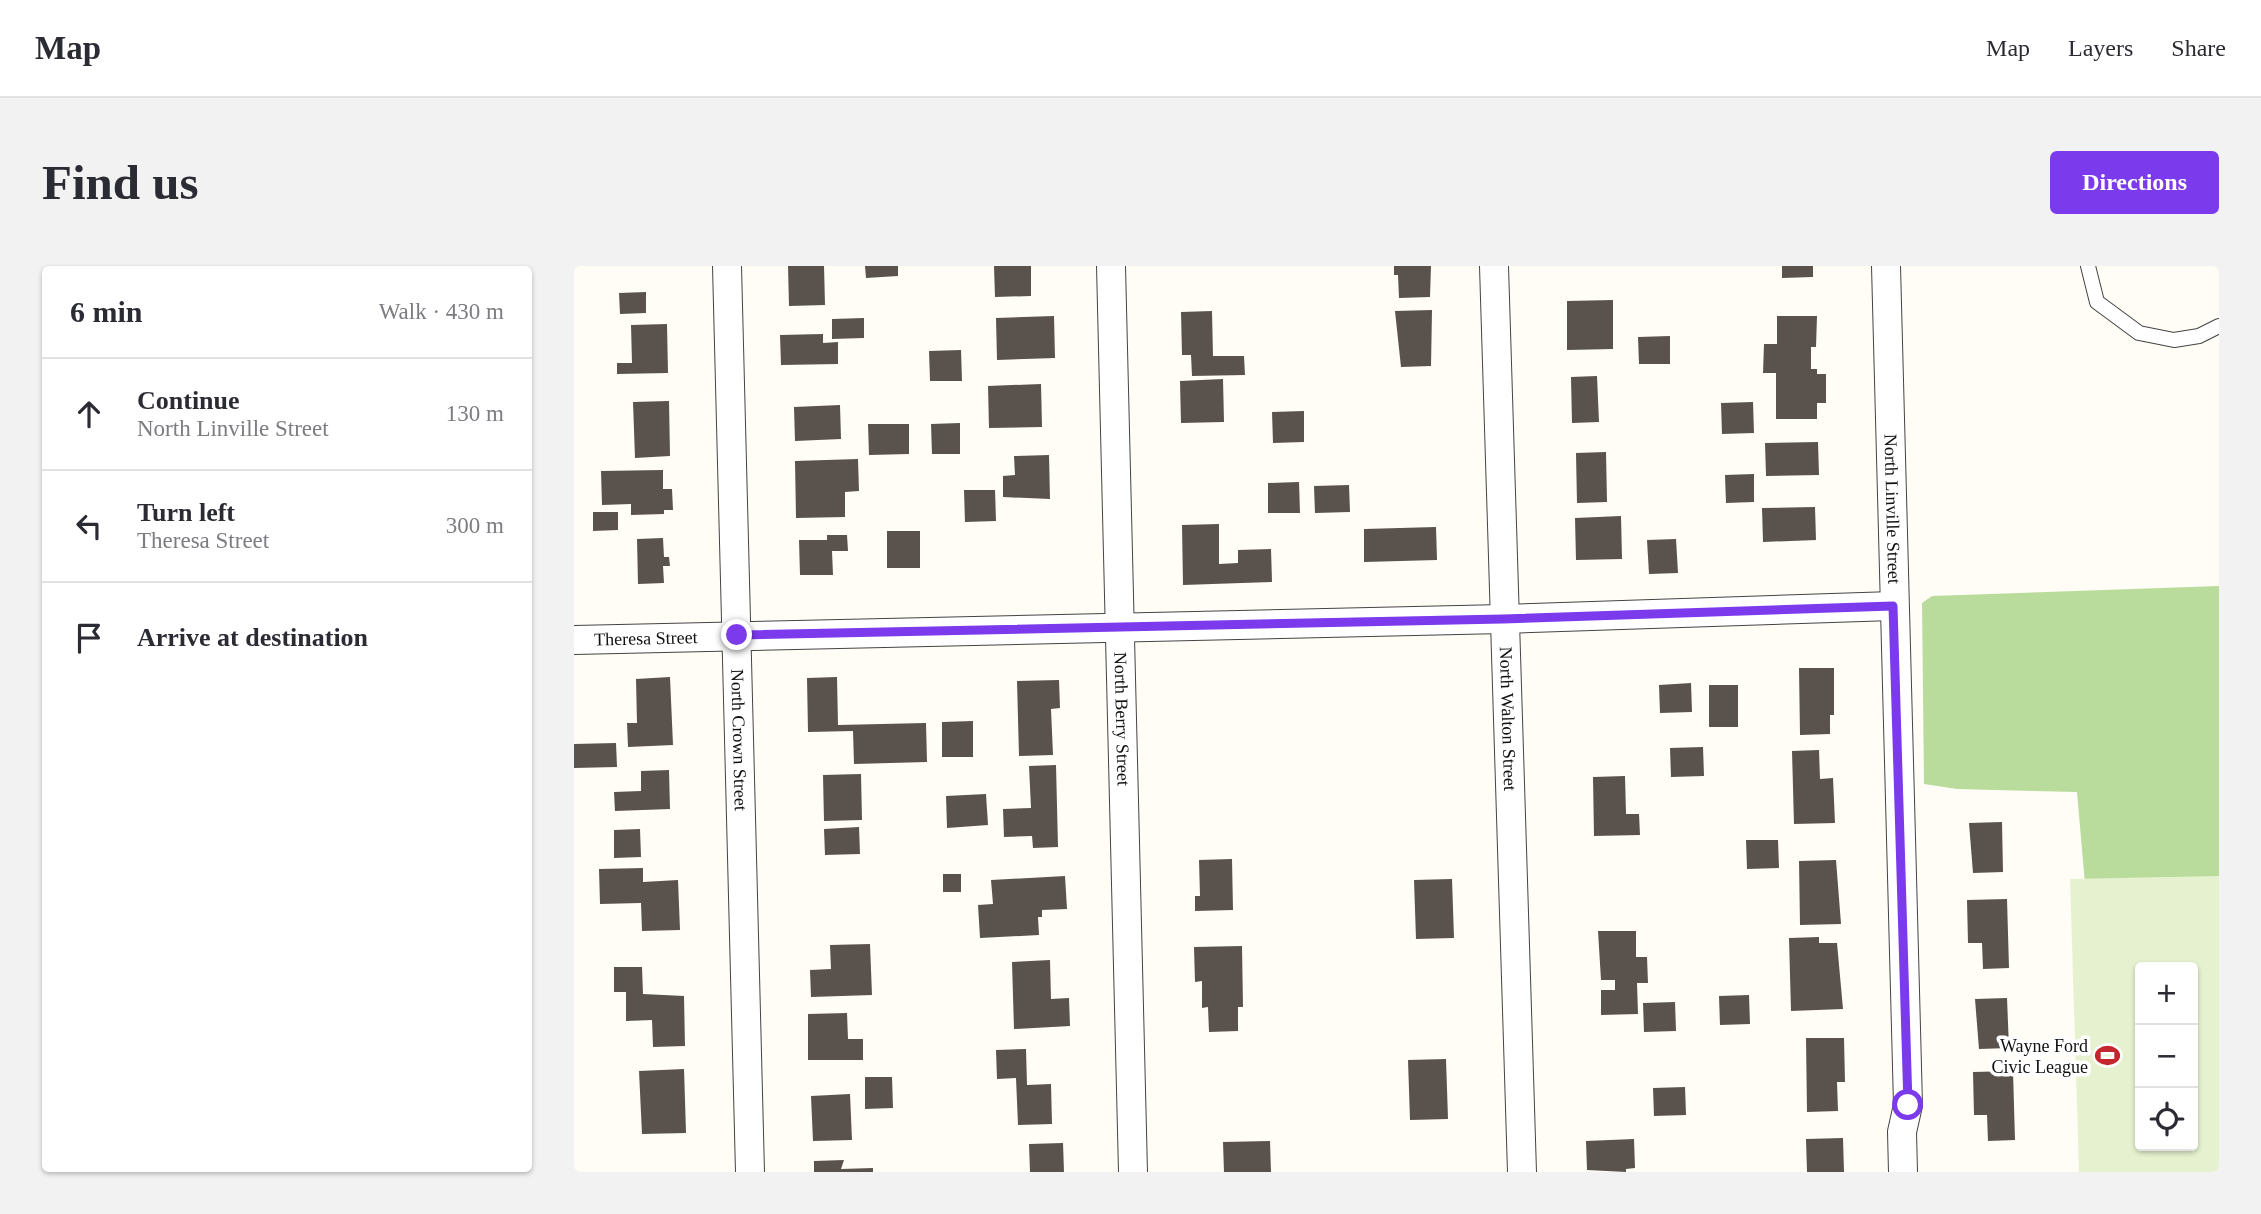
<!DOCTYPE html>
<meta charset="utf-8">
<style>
:root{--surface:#fff;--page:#f2f2f3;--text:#2b2b33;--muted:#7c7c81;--line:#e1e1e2;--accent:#7c3aed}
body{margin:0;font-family:"Times New Roman",serif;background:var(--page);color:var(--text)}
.controls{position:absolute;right:21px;bottom:21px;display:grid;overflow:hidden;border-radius:7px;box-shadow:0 2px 5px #0004}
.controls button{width:63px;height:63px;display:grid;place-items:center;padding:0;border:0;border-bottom:2px solid var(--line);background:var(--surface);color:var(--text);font:35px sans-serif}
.stop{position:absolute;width:21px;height:21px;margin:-16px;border:5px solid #7c3aed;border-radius:50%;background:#fff}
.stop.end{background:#7c3aed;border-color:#fff;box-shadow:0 2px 7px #0008}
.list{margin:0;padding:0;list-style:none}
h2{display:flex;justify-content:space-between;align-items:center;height:91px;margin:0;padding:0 28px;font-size:30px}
h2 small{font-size:23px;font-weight:400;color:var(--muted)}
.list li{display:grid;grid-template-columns:46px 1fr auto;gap:21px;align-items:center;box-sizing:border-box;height:112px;padding:0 28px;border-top:2px solid var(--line)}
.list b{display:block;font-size:26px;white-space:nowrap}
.list p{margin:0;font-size:23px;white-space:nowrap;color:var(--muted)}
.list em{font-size:23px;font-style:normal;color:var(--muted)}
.icon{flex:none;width:38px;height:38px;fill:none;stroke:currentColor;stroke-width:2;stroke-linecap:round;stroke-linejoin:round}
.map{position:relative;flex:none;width:1645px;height:906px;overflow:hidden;border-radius:7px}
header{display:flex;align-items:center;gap:42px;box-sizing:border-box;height:98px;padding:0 35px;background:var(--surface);border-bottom:2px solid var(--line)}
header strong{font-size:33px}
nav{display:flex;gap:38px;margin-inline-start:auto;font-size:24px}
.intro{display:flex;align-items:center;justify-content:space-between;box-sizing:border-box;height:168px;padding:0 42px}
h1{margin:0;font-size:49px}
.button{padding:18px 32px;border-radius:7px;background:var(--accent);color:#fff;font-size:24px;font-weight:700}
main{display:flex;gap:42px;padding:0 42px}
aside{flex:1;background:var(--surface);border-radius:7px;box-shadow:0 2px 5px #0004}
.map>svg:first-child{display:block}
</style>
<header>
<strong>Map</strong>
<nav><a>Map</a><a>Layers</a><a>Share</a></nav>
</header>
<div class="intro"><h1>Find us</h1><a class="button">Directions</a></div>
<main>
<aside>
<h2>6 min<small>Walk · 430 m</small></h2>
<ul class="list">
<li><svg class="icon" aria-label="ahead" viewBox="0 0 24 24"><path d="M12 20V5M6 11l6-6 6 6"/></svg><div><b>Continue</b><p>North Linville Street</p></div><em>130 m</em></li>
<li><svg class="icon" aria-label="left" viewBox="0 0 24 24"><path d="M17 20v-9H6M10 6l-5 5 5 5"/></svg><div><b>Turn left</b><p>Theresa Street</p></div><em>300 m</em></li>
<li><svg class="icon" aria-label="arrive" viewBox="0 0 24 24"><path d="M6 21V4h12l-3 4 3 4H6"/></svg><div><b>Arrive at destination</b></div></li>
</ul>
</aside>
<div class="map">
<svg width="1645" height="906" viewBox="0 0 1645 906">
<rect width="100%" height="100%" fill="#fffdf5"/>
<!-- forest -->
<path fill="#b9dc9c" d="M1645,320V613L1511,618L1503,526L1383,523L1350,518L1348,337L1358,330Z"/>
<!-- pitch -->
<path fill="#e6f2cf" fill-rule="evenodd" d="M1645,610V906H1505L1496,613ZM1566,701H1619V880H1566Z"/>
<!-- building -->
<g fill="#5a524d">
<path d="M214,0H250L251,39L215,40Z"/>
<path d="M291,0H324V10L292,12Z"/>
<path d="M420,0H457V30L421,31Z"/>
<path d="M820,0H857L856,31L825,32L824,9H820Z"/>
<path d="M1208,0H1239V11L1208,12Z"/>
<path d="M72,26V47L46,48L45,27Z"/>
<path d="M1039,34V83L993,84V35Z"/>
<path d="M858,44L857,100L827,101L821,45Z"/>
<path d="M638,45L639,90H670L671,109L618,110L617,89H608L607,46Z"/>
<path d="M480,50L481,92L423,94L422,52Z"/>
<path d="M1203,50H1243L1242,81H1237V103H1243V108H1252V137H1243V153H1202V107H1189L1190,78H1203Z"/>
<path d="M290,52V72L258,73V53Z"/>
<path d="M93,58L94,107L43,108V97H58L57,59Z"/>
<path d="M249,68V77L264,76V98L207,99L206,69Z"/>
<path d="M1096,70V98H1065L1064,71Z"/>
<path d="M387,84L388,115H356L355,85Z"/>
<path d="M1023,110L1025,156L998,157L997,111Z"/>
<path d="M649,113L650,156L607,157L606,115Z"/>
<path d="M467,118L468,161L415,162L414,120Z"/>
<path d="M95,135L96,190L61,192L59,136Z"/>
<path d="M1179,136L1180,167L1148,168L1147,137Z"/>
<path d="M266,139L267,173L221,175L220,141Z"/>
<path d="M730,145V176L699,177L698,146Z"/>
<path d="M386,157V188H358L357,158Z"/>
<path d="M294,158H335V188L295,189Z"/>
<path d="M1244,176L1245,209L1192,210L1191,177Z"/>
<path d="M1032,186L1033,236L1003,237L1002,187Z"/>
<path d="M475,189L476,233L429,231V210L441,209L440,190Z"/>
<path d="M284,193L285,225L271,226V251L222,252L221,195Z"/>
<path d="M89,204V223H98L99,244H90V248L57,249V238L28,239L27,205Z"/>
<path d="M1180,208V236L1152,237L1151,209Z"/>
<path d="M725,216L726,247H694V217Z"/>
<path d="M775,219L776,246L741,247L740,220Z"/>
<path d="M390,224H421L422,255L391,256Z"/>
<path d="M1241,241L1242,274L1189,276L1188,242Z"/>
<path d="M19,246H44V264L19,265Z"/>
<path d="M1047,250L1048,293L1002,294L1001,252Z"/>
<path d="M645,258V298L664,297V284L697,283L698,316L609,319L608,259Z"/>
<path d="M862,261L863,294L790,296V263Z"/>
<rect x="313" y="265" width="33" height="37"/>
<path d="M253,269H273L274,285H258L259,309H226L225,274H253Z"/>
<path d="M89,272L90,291H95L96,300H89L90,317L64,318L63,273Z"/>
<path d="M1102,273L1104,307L1075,308L1073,274Z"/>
<path d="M1225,402H1260V449H1256V468L1226,469Z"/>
<path d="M96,411L99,479L54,481L53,457H63L62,413Z"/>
<path d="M263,411L264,459L352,457L353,496L280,498L279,465L234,466L233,412Z"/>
<path d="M485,414L486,442L477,443L479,489L445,490L443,415Z"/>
<path d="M1117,417L1118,446L1086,447L1085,419Z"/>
<rect x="1135" y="419" width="29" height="42"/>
<path d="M399,455V491H368V456Z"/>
<path d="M42,477L43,501L0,502V478Z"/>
<path d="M1129,481L1130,510L1097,511L1096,482Z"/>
<path d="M1245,484L1246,513L1259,512L1261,557L1220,558L1218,485Z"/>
<path d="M482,499L484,581L459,582L458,570L430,571L429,543L457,542L455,500Z"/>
<path d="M95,504L96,543L41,545L40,526L67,525V505Z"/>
<path d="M287,508L288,554L250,555L249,509Z"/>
<path d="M1051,510L1052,548H1065L1066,569L1020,570L1019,511Z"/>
<path d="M412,528L414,559L373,562L372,530Z"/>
<path d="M1428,556L1429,606L1399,607L1395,557Z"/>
<path d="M285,561L286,588L251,589L250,563Z"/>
<path d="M66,563L67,591L40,592V564Z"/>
<path d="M1172,574H1204L1205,602L1173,603Z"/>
<path d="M658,593L659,644L621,645V630H626L625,594Z"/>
<path d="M1262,594L1267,658L1226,659L1225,595Z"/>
<path d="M69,602V616L104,614L106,664L68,665L67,637L26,638L25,603Z"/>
<rect x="369" y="608" width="18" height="18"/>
<path d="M491,610L493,643L468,644V651H464L465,669L406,672L404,639L419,638L417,614Z"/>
<path d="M878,613L880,672L842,673L840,614Z"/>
<path d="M1433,633L1435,702L1409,703L1408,677H1394L1393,634Z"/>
<path d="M1024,665H1062V691H1073L1074,717H1063L1064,748L1027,749V724H1041V714H1027Z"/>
<path d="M1245,671V677H1263L1269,743L1217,745L1215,672Z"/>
<path d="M296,678L298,729L237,731L236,704L257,703L256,679Z"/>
<path d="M668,680L669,741H664V765L635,766L634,741L628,742V715L621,716L620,681Z"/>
<path d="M476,694L477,733L495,732L496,760L440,763L438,696Z"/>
<path d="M40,701H68L69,728L110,730L111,780L79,781L78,754L52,755V726H40Z"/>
<path d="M1175,729L1176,758L1146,759L1145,730Z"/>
<path d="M1433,732L1435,782L1405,783L1401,733Z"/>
<path d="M1101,736L1102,765L1070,766L1069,737Z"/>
<path d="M273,747L274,773H289V794H234V748Z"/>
<path d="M1232,772H1270L1271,816H1263L1264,845L1233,846Z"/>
<path d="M452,783L453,819L477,818L478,858L444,859L442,812L423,813L422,784Z"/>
<path d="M872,793L874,853L836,854L834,794Z"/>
<path d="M110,803L112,867L68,868L65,805Z"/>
<path d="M1439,805L1441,874L1414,875L1413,849H1400L1399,806Z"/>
<path d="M291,811H318L319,842L291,843Z"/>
<path d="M1111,821L1112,849L1080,850L1079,822Z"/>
<path d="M276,828L278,874L239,875L237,830Z"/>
<path d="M1269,872L1270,906H1233L1232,873Z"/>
<path d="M1060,873L1061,902L1052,903V906L1013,904L1012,875Z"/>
<path d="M696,875L697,906H650L649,876Z"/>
<path d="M489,877L490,906H456L455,878Z"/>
<path d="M270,894L267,903L299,902V906H240V895Z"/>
</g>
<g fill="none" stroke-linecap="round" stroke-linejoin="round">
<defs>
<path id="service" d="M1514,0L1523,36L1565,67L1600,74L1625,70L1645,60"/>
<g id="minor">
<path id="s1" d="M153,0L176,906"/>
<path id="s2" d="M537,0L559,906"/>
<path id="s3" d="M920,0L948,906"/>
<path id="s4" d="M1312,0L1334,839L1328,866L1329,906"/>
<path id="s5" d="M0,374L929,353L1319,340"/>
</g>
</defs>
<!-- service casing -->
<use href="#service" stroke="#444" stroke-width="16"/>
<!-- minor casing -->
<use href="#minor" stroke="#444" stroke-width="30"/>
<!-- service -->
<use href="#service" stroke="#fff" stroke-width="14"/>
<!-- minor -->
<use href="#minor" stroke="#fff" stroke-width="28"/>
</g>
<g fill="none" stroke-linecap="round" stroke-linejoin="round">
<!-- route -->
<path stroke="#7c3aed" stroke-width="9" d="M163,369L929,353L1319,340L1334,839"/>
</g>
<!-- icons -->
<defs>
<symbol id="stadium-bare" viewBox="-9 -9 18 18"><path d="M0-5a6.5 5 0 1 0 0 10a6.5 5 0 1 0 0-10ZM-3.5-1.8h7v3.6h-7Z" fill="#c4262e" stroke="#fff" stroke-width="2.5" paint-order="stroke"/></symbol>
</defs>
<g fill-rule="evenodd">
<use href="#stadium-bare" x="1516" y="772" width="35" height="35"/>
</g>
<g text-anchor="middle" stroke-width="7" stroke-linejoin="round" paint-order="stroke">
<!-- street labels -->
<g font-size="18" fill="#111" stroke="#fff">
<text dy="6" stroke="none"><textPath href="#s4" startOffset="243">North Linville Street</textPath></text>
<text dy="6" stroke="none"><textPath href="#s5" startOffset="72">Theresa Street</textPath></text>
<text dy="6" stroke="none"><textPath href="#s2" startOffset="453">North Berry Street</textPath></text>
<text dy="6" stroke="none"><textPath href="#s3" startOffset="453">North Walton Street</textPath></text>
<text dy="6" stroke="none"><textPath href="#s1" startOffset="474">North Crown Street</textPath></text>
</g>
<!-- poi labels -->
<g font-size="18" fill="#111" stroke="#fff" text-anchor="end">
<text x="1514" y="786">Wayne Ford<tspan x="1514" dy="21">Civic League</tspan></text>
</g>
</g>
</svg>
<div class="controls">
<button>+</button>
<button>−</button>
<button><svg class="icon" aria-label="locate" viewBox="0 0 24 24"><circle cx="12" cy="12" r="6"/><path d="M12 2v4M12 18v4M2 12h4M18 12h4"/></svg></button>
</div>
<div class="stop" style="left:1334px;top:839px"></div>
<div class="stop end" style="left:163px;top:369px"></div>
</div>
</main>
